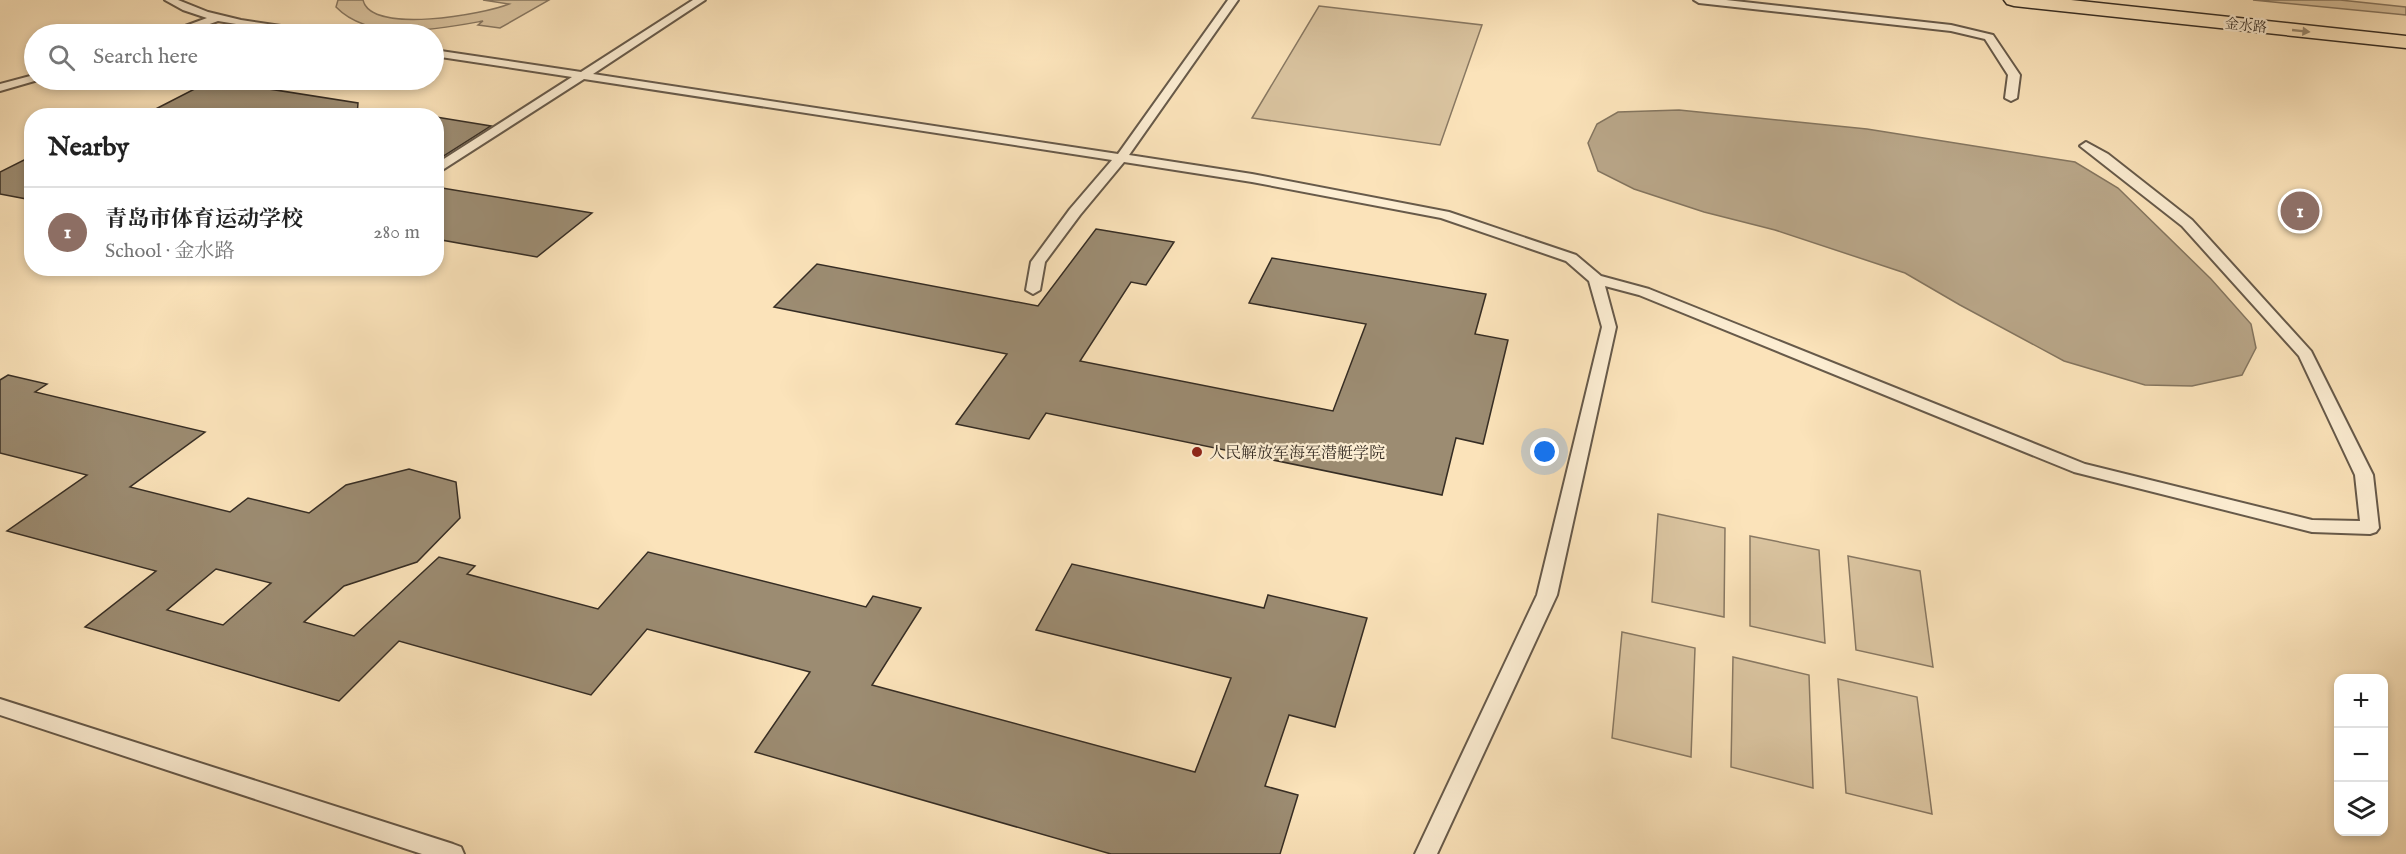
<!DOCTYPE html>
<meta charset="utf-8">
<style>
:root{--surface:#fff;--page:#f6f6f6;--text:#222;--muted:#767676;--line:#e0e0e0;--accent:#ea580c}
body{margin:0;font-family:"IM FELL English","Noto Serif SC",serif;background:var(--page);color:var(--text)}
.controls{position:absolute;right:18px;bottom:18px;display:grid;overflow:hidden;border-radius:12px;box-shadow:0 3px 9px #0003}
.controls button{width:54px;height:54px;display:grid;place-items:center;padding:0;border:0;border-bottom:2px solid var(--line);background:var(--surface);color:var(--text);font:30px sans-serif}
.you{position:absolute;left:1545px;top:452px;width:21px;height:21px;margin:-15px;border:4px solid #fff;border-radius:50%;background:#1a73e8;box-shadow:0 0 0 9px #1a73e833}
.badge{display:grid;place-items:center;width:39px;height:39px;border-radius:50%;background:var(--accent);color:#fff;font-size:20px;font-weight:700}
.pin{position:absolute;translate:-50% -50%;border:3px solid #fff;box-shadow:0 2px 6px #0006}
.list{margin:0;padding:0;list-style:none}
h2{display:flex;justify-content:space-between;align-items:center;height:78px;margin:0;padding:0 24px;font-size:26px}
h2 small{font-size:20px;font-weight:400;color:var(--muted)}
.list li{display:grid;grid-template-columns:39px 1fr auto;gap:18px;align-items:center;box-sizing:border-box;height:90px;padding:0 24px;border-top:2px solid var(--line)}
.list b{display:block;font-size:22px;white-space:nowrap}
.list p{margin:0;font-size:20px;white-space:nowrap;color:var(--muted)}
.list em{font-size:20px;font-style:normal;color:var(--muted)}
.icon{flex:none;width:33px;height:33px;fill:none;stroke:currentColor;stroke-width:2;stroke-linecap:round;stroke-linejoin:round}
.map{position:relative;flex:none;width:2406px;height:854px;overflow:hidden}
.search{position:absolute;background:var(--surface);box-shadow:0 3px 9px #0003;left:24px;top:24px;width:420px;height:66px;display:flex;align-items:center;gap:15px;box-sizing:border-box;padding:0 21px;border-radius:33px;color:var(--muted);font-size:22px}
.panel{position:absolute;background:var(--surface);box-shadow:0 3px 9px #0003;left:24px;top:108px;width:420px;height:168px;border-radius:24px}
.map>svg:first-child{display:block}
</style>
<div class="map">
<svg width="2406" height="854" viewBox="0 0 2406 854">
<rect width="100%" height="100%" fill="#fbe3ba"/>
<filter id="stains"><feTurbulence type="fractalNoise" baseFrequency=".00333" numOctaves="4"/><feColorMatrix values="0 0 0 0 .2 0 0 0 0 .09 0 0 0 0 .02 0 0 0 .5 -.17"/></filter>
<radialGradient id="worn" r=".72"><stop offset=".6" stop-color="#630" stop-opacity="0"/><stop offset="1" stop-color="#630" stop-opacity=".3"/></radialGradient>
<!-- green -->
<g fill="#dac4a0" stroke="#887862" stroke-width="1.5">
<path d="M338,0H363C371,35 485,14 509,4L483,0H549L500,28L478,25L483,21C439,29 371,43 336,7Z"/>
<path d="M2253,0H2340L2406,7V15Z"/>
<path d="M1319,6L1482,25L1440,145L1252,118Z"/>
<path d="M1658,514L1725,528L1724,617L1652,602Z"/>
<path d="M1750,536L1819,550L1825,643L1750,626Z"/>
<path d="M1848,556L1920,571L1933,667L1856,650Z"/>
<path d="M1622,632L1695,648L1691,757L1612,738Z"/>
<path d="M1733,657L1809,675L1813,788L1731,767Z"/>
<path d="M1838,679L1917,697L1932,814L1846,793Z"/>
</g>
<!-- water -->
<path fill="#b8a587" stroke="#84755f" stroke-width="1.5" d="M1679,110L1867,129L2075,162L2118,188L2211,279L2251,324L2256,348L2242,375L2192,386L2145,385L2064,361L1960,305L1905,273L1775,230L1704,212L1634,189L1598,171L1588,143L1597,124L1618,112Z"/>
<!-- building -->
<g fill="#9c8c72" stroke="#362d24" stroke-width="1.5" fill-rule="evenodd">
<path d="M212,80L358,103L357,116H142Z"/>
<path d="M436,117L491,126L436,161Z"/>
<path d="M32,156V200L0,194V172Z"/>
<path d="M436,187L592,213L537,257L436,239Z"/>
<path d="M1096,229L1174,242L1146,285L1131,282L1080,361L1333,411L1366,324L1249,303L1272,258L1486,294L1475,334L1508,340L1483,444L1456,438L1442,495L1046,413L1029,439L956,424L1007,354L774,307L817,264L1038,306Z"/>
<path d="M8,375L47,384L35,392L205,432L130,487L230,512L248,498L309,513L346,485L409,469L456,482L460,518L417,562L344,586L304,622L354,636L439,557L475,566L467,574L598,609L648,552L866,607L873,596L921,608L872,685L1195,772L1231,678L1036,630L1072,564L1264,608L1268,595L1367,618L1335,727L1289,715L1265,786L1298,795L1280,854H1111L755,752L810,672L647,629L591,695L399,641L339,701L85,627L156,571L7,531L87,475L0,453V380ZM216,569L271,583L223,625L167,610Z"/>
</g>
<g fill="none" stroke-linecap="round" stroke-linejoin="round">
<defs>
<g id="lane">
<path d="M165,0H178L208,12L241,20L315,31L320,34H296L218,21L182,34H168L169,32L207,18L183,10Z"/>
<path d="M693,0H705L593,74L1118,154L1228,0H1238L1129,155L1252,174L1449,212L1576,255L1601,276L1649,289L2085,464L2312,520L2360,521L2355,475L2299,356L2182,226L2080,146L2086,142L2108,154L2192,220L2311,351L2373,475L2379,528L2376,532L2370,534L2312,532L2074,472L1639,295L1605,286L1616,327L1557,595L1437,854H1415L1537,595L1602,327L1589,281L1566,261L1441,218L1252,182L1124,162L1080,215L1045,262L1040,290L1033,294L1026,290L1031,262L1070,209L1112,160L584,79L436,174V164L572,77L434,56V50L581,72Z"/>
<path d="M1694,0H1726L1951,25L1993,35L2020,75L2017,98L2011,101L2005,98L2008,75L1985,39L1951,31L1699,3Z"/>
<path d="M34,75V80H38L0,91V84Z"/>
<path d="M0,699L453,844L461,847L464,854H422L0,715Z"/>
</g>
<path id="primary" d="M2004,0H2071L2406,36V48L2014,6L2007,4Z"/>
</defs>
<!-- lane casing -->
<use href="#lane" stroke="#675a4a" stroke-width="4"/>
<!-- primary casing -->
<use href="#primary" stroke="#362d24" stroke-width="3"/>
<!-- lane -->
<use href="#lane" fill="#fcedd2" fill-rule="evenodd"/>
<!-- primary -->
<use href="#primary" fill="#fbe3ba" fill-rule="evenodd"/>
</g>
<!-- one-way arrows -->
<defs><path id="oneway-solid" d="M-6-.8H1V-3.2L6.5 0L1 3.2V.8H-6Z" transform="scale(1.5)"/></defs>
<use fill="#98886f" href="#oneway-solid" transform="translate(2301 31) rotate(6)"/>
<!-- markers -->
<circle fill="#8f2418" stroke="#fcedd2" stroke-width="2" cx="1197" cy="452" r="6"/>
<g text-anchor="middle" stroke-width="4.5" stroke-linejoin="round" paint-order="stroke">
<!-- far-street labels -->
<g font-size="14" fill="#362d24" stroke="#fcedd2">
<text transform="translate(2246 25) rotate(6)" y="5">金水路</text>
</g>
<!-- poi labels -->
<g font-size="16" fill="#362d24" stroke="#fcedd2" text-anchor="start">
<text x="1209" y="458">人民解放军海军潜艇学院</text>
</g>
</g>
<rect width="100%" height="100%" filter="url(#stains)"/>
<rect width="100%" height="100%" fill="url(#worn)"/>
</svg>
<div class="controls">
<button>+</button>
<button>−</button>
<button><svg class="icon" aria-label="layers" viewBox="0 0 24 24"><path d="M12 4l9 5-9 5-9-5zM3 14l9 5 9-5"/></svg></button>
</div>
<div class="you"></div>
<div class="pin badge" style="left:2300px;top:211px;background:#8d6e63">1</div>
<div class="search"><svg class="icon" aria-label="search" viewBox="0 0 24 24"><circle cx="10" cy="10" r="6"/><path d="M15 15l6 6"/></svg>Search here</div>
<section class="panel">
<h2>Nearby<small></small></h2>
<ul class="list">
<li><span class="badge" style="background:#8d6e63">1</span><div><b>青岛市体育运动学校</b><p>School · 金水路</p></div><em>280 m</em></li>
</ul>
</section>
</div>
